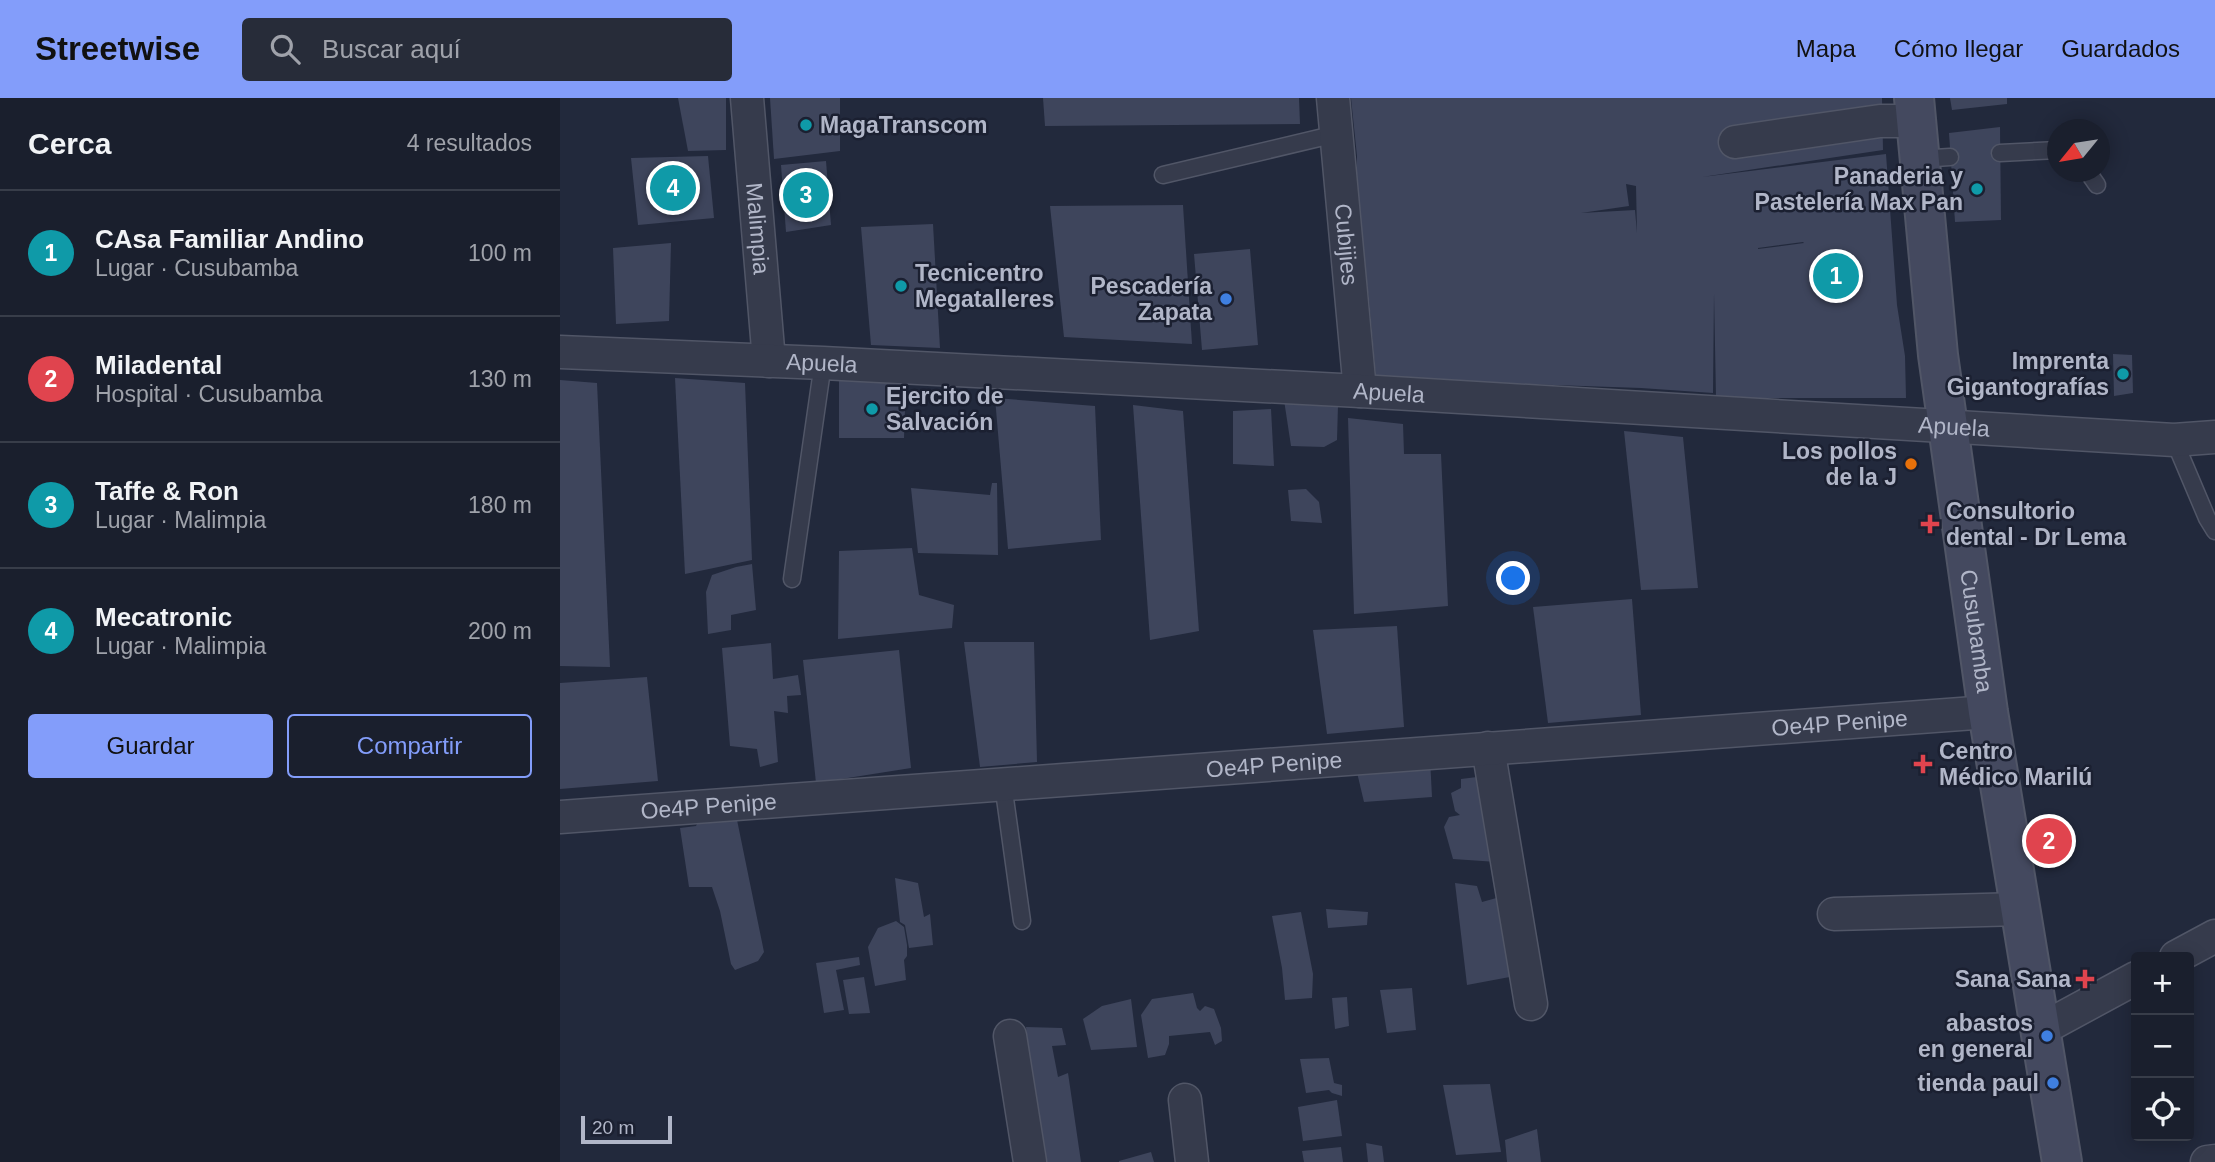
<!DOCTYPE html>
<html lang="es">
<meta charset="utf-8">
<style>
:root{--surface:#1a1f2d;--page:#272c39;--text:#f1f3f6;--muted:#9fa2aa;--line:#383d49;--accent:#839dfa}
body{margin:0;font-family:Helvetica,sans-serif;background:var(--page);color:var(--text)}
.controls{position:absolute;right:21px;bottom:21px;display:grid;overflow:hidden;border-radius:7px;box-shadow:0 4px 18px #0003}
.controls button{width:63px;height:63px;display:grid;place-items:center;padding:0;border:0;border-bottom:2px solid var(--line);background:var(--surface);color:var(--text);font:35px sans-serif}
.compass{position:absolute;left:1487px;top:21px;width:63px;height:63px;border-radius:50%;background:var(--surface);box-shadow:0 4px 18px #0003;rotate:240deg}
.scale{position:absolute;left:21px;bottom:18px;width:91px;box-sizing:border-box;padding-left:7px;border:4px solid #b1b6c8;border-top:0;font-size:19px;line-height:24px;white-space:nowrap;color:#b1b6c8;-webkit-text-stroke:5px #1b2031;paint-order:stroke}
.you{position:absolute;left:954px;top:481px;width:24px;height:24px;margin:-18px;border:5px solid #fff;border-radius:50%;background:#1a73e8;box-shadow:0 0 0 10px #1a73e833}
.badge{display:grid;place-items:center;width:46px;height:46px;border-radius:50%;background:var(--accent);color:#fff;font-size:23px;font-weight:700}
.pin{position:absolute;translate:-50% -50%;border:4px solid #fff;box-shadow:0 2px 7px #0006}
.list{margin:0;padding:0;list-style:none}
h2{display:flex;justify-content:space-between;align-items:center;height:91px;margin:0;padding:0 28px;font-size:30px}
h2 small{font-size:23px;font-weight:400;color:var(--muted)}
.list li{display:grid;grid-template-columns:46px 1fr auto;gap:21px;align-items:center;box-sizing:border-box;height:126px;padding:0 28px;border-top:2px solid var(--line)}
.list b{display:block;font-size:26px;white-space:nowrap}
.list p{margin:0;font-size:23px;white-space:nowrap;color:var(--muted)}
.list em{font-size:23px;font-style:normal;color:var(--muted)}
.actions{display:flex;gap:14px;padding:21px 28px}
.actions a{flex:1;padding:16px 0;border:2px solid var(--accent);border-radius:7px;text-align:center;font-size:24px;color:var(--accent)}
.actions .main{background:var(--accent);color:#111}
.icon{flex:none;width:38px;height:38px;fill:none;stroke:currentColor;stroke-width:2;stroke-linecap:round;stroke-linejoin:round}
.map{position:relative;flex:none;width:1655px;height:1064px;overflow:hidden}
header{display:flex;align-items:center;gap:42px;box-sizing:border-box;height:98px;padding:0 35px;background:var(--accent);color:#111}
header strong{font-size:33px}
nav{display:flex;gap:38px;margin-inline-start:auto;font-size:24px}
.search{width:490px;height:63px;background:var(--page);display:flex;align-items:center;gap:18px;box-sizing:border-box;padding:0 24px;border-radius:7px;color:var(--muted);font-size:26px}
main{display:flex}
aside{flex:1;background:var(--surface)}
.map>svg:first-child{display:block}
</style>
<header>
<strong>Streetwise</strong>
<div class="search"><svg class="icon" aria-label="search" viewBox="0 0 24 24"><circle cx="10" cy="10" r="6"/><path d="M15 15l6 6"/></svg>Buscar aquí</div>
<nav><a>Mapa</a><a>Cómo llegar</a><a>Guardados</a></nav>
</header>
<main>
<aside>
<h2>Cerca<small>4 resultados</small></h2>
<ul class="list">
<li><span class="badge" style="background:#0f9aa8">1</span><div><b>CAsa Familiar Andino</b><p>Lugar · Cusubamba</p></div><em>100 m</em></li>
<li><span class="badge" style="background:#e0444e">2</span><div><b>Miladental</b><p>Hospital · Cusubamba</p></div><em>130 m</em></li>
<li><span class="badge" style="background:#0f9aa8">3</span><div><b>Taffe &amp; Ron</b><p>Lugar · Malimpia</p></div><em>180 m</em></li>
<li><span class="badge" style="background:#0f9aa8">4</span><div><b>Mecatronic</b><p>Lugar · Malimpia</p></div><em>200 m</em></li>
</ul>
<div class="actions"><a class="main">Guardar</a><a>Compartir</a></div>
</aside>
<div class="map">
<svg width="1655" height="1064" viewBox="0 0 1655 1064">
<rect width="100%" height="100%" fill="#22293c"/>
<!-- building -->
<g fill="#3e455c" fill-rule="evenodd">
<path d="M118,0H166V52L128,53Z"/>
<path d="M210,0H280V53L214,61Z"/>
<path d="M483,0H739L740,26L485,28Z"/>
<path d="M791,0H1322L1323,52L1142,79L1326,56L1337,207L1345,258L1346,300H1156L1154,195L1153,295L1081,290L816,281L809,202L796,99L797,58ZM1066,86L1076,88L1077,135L1075,112L1021,115L1069,108ZM1243,144L1244,145L1198,151V150Z"/>
<path d="M1390,0H1447V6L1392,12Z"/>
<path d="M1440,29L1441,122L1395,124L1389,35Z"/>
<path d="M148,58L154,120L78,127L71,60Z"/>
<path d="M266,63L271,127L226,134L221,67Z"/>
<path d="M623,107L632,246L504,239L490,108Z"/>
<path d="M373,126L380,250L311,247L301,129Z"/>
<path d="M111,145L109,223L56,226L53,150Z"/>
<path d="M690,151L698,247L642,252L634,156Z"/>
<path d="M1553,256L1572,257L1573,295L1554,298Z"/>
<path d="M115,280L185,285L192,462L125,476Z"/>
<path d="M0,282L37,285L50,569L0,568Z"/>
<path d="M279,283H346L344,340H279Z"/>
<path d="M435,300L535,308L541,442L448,451Z"/>
<path d="M724,302L778,307L777,342L764,349L731,348Z"/>
<path d="M573,307L623,313L639,533L590,542Z"/>
<path d="M711,311L714,368L673,366V313Z"/>
<path d="M788,320L843,326L844,356H881L888,508L794,516Z"/>
<path d="M1064,333L1123,339L1138,490L1081,492Z"/>
<path d="M432,385H437L438,457L358,455L351,390L430,397Z"/>
<path d="M746,391L759,404L762,425L731,423L728,392Z"/>
<path d="M352,450L359,497L394,507L392,530L278,541L279,453Z"/>
<path d="M192,466L196,512L171,517V532L148,536L146,494L152,477L176,469Z"/>
<path d="M1072,501L1081,617L988,625L973,509Z"/>
<path d="M837,528L844,629L767,636L753,532Z"/>
<path d="M404,544H474L477,664L420,669Z"/>
<path d="M211,545L213,581L238,577L241,597L227,598L228,615L214,613L218,664L200,669L197,651L170,648L162,550Z"/>
<path d="M339,552L351,670L256,685L243,562Z"/>
<path d="M87,579L98,683L0,691V585Z"/>
<path d="M870,660L872,699L804,704L795,666Z"/>
<path d="M925,678L937,764L893,761L884,729L889,719L900,717L895,713L891,695L901,690V681Z"/>
<path d="M176,717L204,854L198,863L175,872L171,866L160,813L152,789H129L120,730L136,728L140,720Z"/>
<path d="M335,780L358,785L364,819L370,816L373,847L349,850L345,827L340,824Z"/>
<path d="M895,785L917,788L922,804L940,799L955,878L907,887Z"/>
<path d="M766,811L808,814L807,827L768,830Z"/>
<path d="M741,814L753,876L752,900L725,902L722,870L712,818Z"/>
<path d="M336,823L344,829L347,847V858L344,862L346,882L315,888L308,849L318,830Z"/>
<path d="M299,859L300,867L276,872L284,912L264,915L256,865Z"/>
<path d="M304,879L310,915L289,916L283,882Z"/>
<path d="M852,890L856,932L827,935L820,892Z"/>
<path d="M633,895L637,910L640,913L645,908L654,911L661,930L662,943L655,947L650,934L609,938V946L605,957L588,960L581,917L592,901Z"/>
<path d="M787,899L789,928L775,931L772,900Z"/>
<path d="M571,901L577,949L531,952L523,921L542,908Z"/>
<path d="M466,929L502,930L506,947L492,948L498,979L508,975L521,1064H486L475,1005Z"/>
<path d="M769,960L774,985L782,987V998L772,995L769,992L746,995L740,961Z"/>
<path d="M930,986L941,1054L896,1057L883,987Z"/>
<path d="M777,1002L782,1038L743,1043L738,1009Z"/>
<path d="M977,1031L981,1064H947L945,1042Z"/>
<path d="M806,1045L822,1048L824,1064H808Z"/>
<path d="M781,1049L783,1064H744L742,1053Z"/>
<path d="M591,1054L594,1064H559V1063Z"/>
</g>
<g fill="none" stroke-linecap="round" stroke-linejoin="round">
<defs>
<g id="lane">
<path d="M1440,55L1498,52"/>
<path d="M1359,61L1390,59"/>
<path d="M1528,74L1537,87"/>
<path d="M603,77L776,36"/>
<path d="M1614,342L1647,420L1655,433"/>
<path d="M232,481L263,265"/>
<path d="M443,686L462,823"/>
</g>
<g id="street">
<path id="s1" d="M187,0L209,263"/>
<path id="s2" d="M773,0L800,293"/>
<path d="M1175,44L1320,23H1356"/>
<path id="s3" d="M0,254L263,265L800,293L1614,342L1655,339"/>
<path d="M928,650L971,906"/>
<path id="s4" d="M0,719L1428,614"/>
<path d="M1274,816L1461,811"/>
<path d="M1616,859L1655,838"/>
<path d="M1480,932L1576,880"/>
<path d="M450,938L470,1064"/>
<path d="M625,1002L632,1064"/>
<path d="M1647,1064L1655,1063"/>
</g>
<g id="secondary">
<path id="s5" d="M1354,0L1378,257L1428,614L1502,1064"/>
</g>
</defs>
<!-- lane casing -->
<use href="#lane" stroke="#515667" stroke-width="19"/>
<!-- street casing -->
<use href="#street" stroke="#515667" stroke-width="35"/>
<!-- secondary casing -->
<use href="#secondary" stroke="#515667" stroke-width="42"/>
<!-- lane -->
<use href="#lane" stroke="#363b4c" stroke-width="16"/>
<!-- street -->
<use href="#street" stroke="#363b4c" stroke-width="32"/>
<!-- secondary -->
<use href="#secondary" stroke="#44495f" stroke-width="38"/>
</g>
<!-- markers -->
<g fill="#0f9aa8" stroke="#1b2031" stroke-width="2.5">
<circle cx="246" cy="27" r="7"/>
<circle cx="1417" cy="91" r="7"/>
<circle cx="341" cy="188" r="7"/>
<circle cx="1563" cy="276" r="7"/>
<circle cx="312" cy="311" r="7"/>
</g>
<g fill="#3f7fe0" stroke="#1b2031" stroke-width="2.5">
<circle cx="666" cy="201" r="7"/>
<circle cx="1487" cy="938" r="7"/>
<circle cx="1493" cy="985" r="7"/>
</g>
<circle fill="#e8710a" stroke="#1b2031" stroke-width="2.5" cx="1351" cy="366" r="7"/>
<g fill="#e0444e" stroke="#1b2031" stroke-width="2.5">
<path d="M1366.5 415.5h7v7h7v7h-7v7h-7v-7h-7v-7h7z"/>
<path d="M1359.5 655.5h7v7h7v7h-7v7h-7v-7h-7v-7h7z"/>
<path d="M1521.5 870.5h7v7h7v7h-7v7h-7v-7h-7v-7h7z"/>
</g>
<g text-anchor="middle" stroke-width="5" stroke-linejoin="round" paint-order="stroke">
<!-- poi labels -->
<g font-size="23" font-weight="bold" fill="#b1b6c8" stroke="#1b2031" text-anchor="end">
<text x="260" y="35" text-anchor="start">MagaTranscom</text>
<text x="1403" y="86">Panaderia y<tspan x="1403" dy="26">Pastelería Max Pan</tspan></text>
<text x="355" y="183" text-anchor="start">Tecnicentro<tspan x="355" dy="26">Megatalleres</tspan></text>
<text x="652" y="196">Pescadería<tspan x="652" dy="26">Zapata</tspan></text>
<text x="1549" y="271">Imprenta<tspan x="1549" dy="26">Gigantografías</tspan></text>
<text x="326" y="306" text-anchor="start">Ejercito de<tspan x="326" dy="26">Salvación</tspan></text>
<text x="1337" y="361">Los pollos<tspan x="1337" dy="26">de la J</tspan></text>
<text x="1386" y="421" text-anchor="start">Consultorio<tspan x="1386" dy="26">dental - Dr Lema</tspan></text>
<text x="1379" y="661" text-anchor="start">Centro<tspan x="1379" dy="26">Médico Marilú</tspan></text>
<text x="1511" y="889">Sana Sana</text>
<text x="1473" y="933">abastos<tspan x="1473" dy="26">en general</tspan></text>
<text x="1479" y="993">tienda paul</text>
</g>
<!-- street labels -->
<g font-size="23" fill="#b1b6c8" stroke="#1b2031">
<text dy="8" stroke="none"><textPath href="#s1" startOffset="131">Malimpia</textPath></text>
<text dy="8" stroke="none"><textPath href="#s2" startOffset="147">Cubijies</textPath></text>
<text dy="8" stroke="none"><textPath href="#s3" startOffset="262">Apuela</textPath></text>
<text dy="8" stroke="none"><textPath href="#s3" startOffset="830">Apuela</textPath></text>
<text dy="8" stroke="none"><textPath href="#s3" startOffset="1396">Apuela</textPath></text>
<text dy="8" stroke="none"><textPath href="#s5" startOffset="537">Cusubamba</textPath></text>
<text dy="8" stroke="none"><textPath href="#s4" startOffset="1283">Oe4P Penipe</textPath></text>
<text dy="8" stroke="none"><textPath href="#s4" startOffset="716">Oe4P Penipe</textPath></text>
<text dy="8" stroke="none"><textPath href="#s4" startOffset="149">Oe4P Penipe</textPath></text>
</g>
</g>
</svg>
<div class="controls">
<button>+</button>
<button>−</button>
<button><svg class="icon" aria-label="locate" viewBox="0 0 24 24"><circle cx="12" cy="12" r="6"/><path d="M12 2v4M12 18v4M2 12h4M18 12h4"/></svg></button>
</div>
<svg class="compass" viewBox="-18 -18 36 36"><path d="M0-13l5 13h-10z" fill="#e53935"/><path d="M0 13l5-13h-10z" fill="#9fa2aa"/></svg>
<div class="scale">20 m</div>
<div class="you"></div>
<div class="pin badge" style="left:1276px;top:178px;background:#0f9aa8">1</div>
<div class="pin badge" style="left:1489px;top:743px;background:#e0444e">2</div>
<div class="pin badge" style="left:246px;top:97px;background:#0f9aa8">3</div>
<div class="pin badge" style="left:113px;top:90px;background:#0f9aa8">4</div>
</div>
</main>
